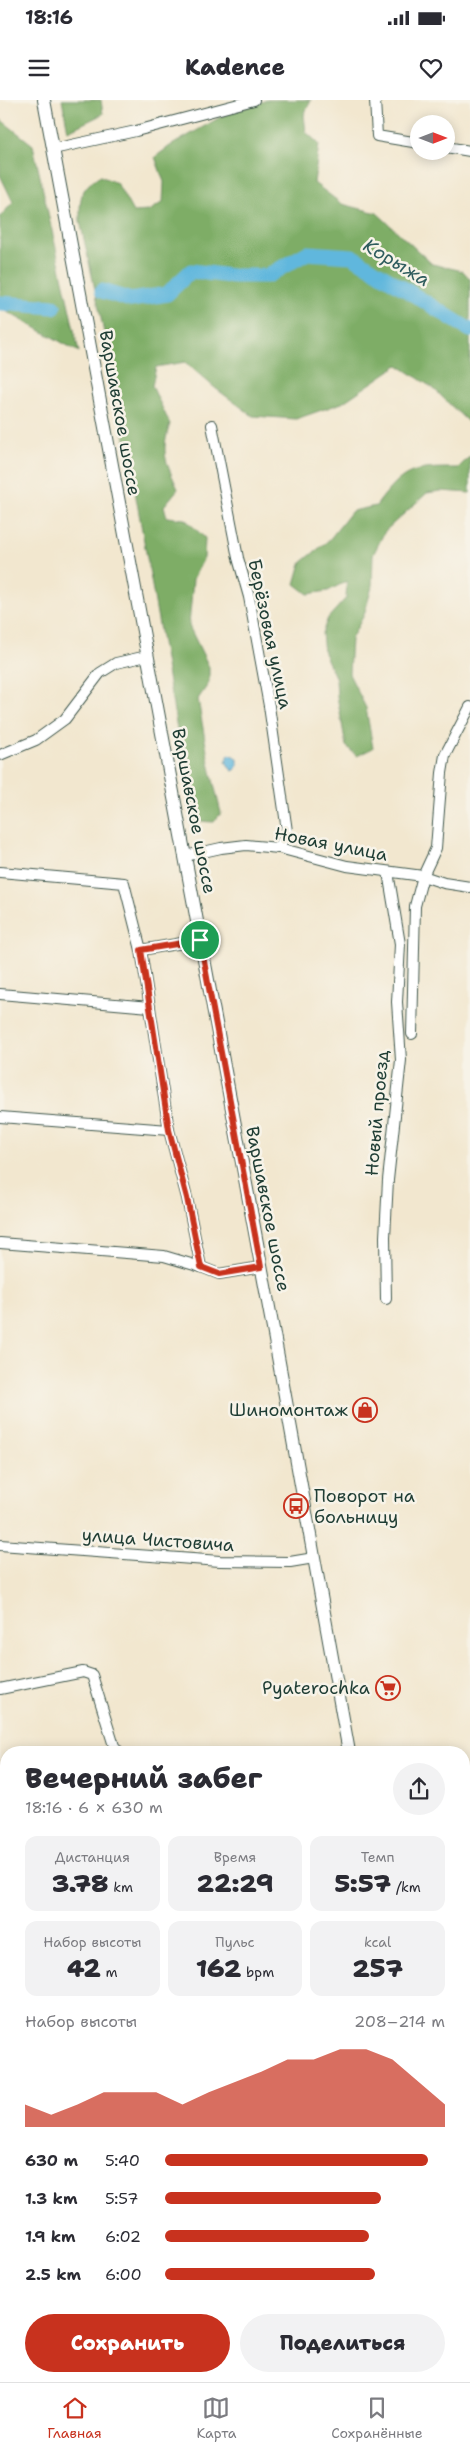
<!DOCTYPE html>
<html lang="ru">
<meta charset="utf-8">
<style>
body{margin:0;font-family:"Shantell Sans",sans-serif;background:#f2f2f3;color:#2b2b33;height:100vh;display:flex;flex-direction:column;font-size:19px;white-space:nowrap}
*{box-sizing:border-box;margin:0}
p{font-size:16px;color:#7c7c81}
.icon{flex:none;width:28px;height:28px;fill:none;stroke:currentColor;stroke-width:2;stroke-linecap:round;stroke-linejoin:round}
.map{position:relative;flex:1;overflow:hidden}
.side{position:absolute;left:0px;top:1646px;width:470px;height:636px;display:flex;flex-direction:column;background:#fff;border-radius:20px 20px 0 0;box-shadow:0 2px 12px #0003}
.side>*{flex:none}
.needle{width:32px;rotate:90deg}
.buttons{position:absolute;left:410px;top:15px;display:grid;gap:10px}
.buttons a{display:grid;place-items:center;width:45px;height:45px;border-radius:50%;background:#fff;box-shadow:0 2px 12px #0003;font-size:25px}
.pin{position:absolute;display:grid;place-items:center;width:42px;height:42px;color:#fff;margin:-21px;border:2px solid #fff;border-radius:50%;box-shadow:0 1px 5px #0007}
.round{display:grid;place-items:center;flex:none;width:52px;height:52px;border-radius:26px;background:#f2f2f3}
.headline{display:flex;align-items:center;justify-content:space-between;height:85px;padding:0 25px}
h1{font-size:28px;font-weight:800;line-height:38px}
.stats{display:grid;grid-template-columns:repeat(3,1fr);gap:8px;height:85px;padding:5px 25px}
.stats div{display:grid;align-content:center;border-radius:12px;background:#f2f2f3;text-align:center}
.stats b{font-size:25px;font-weight:800}
.stats small{font-size:14px;font-weight:400}
.stats p{font-size:14px}
.chart{height:140px;padding:10px 25px}
.chart p{display:flex;justify-content:space-between}
.chart svg{width:100%;height:90px;margin-top:5px;fill:#c8321e;opacity:.7}
.button{display:flex;gap:10px;margin-top:auto;padding:10px 25px}
.button a{flex:1;height:58px;border-radius:30px;background:#c8321e;color:#fff;font-size:20px;font-weight:800;line-height:58px;text-align:center}
.button a+a{background:#f2f2f3;color:#2b2b33}
ul{padding:0 25px;list-style:none;font-size:16px}
li{display:grid;grid-template-columns:80px 60px 1fr;align-items:center;height:38px}
li i{height:12px;border-radius:6px;background:#c8321e}
.status{display:flex;justify-content:space-between;align-items:center;height:35px;padding:0 25px;background:#fff;direction:ltr}
.status svg{height:14px;fill:currentColor}
header{display:flex;justify-content:space-between;align-items:center;height:65px;padding:0 25px;background:#fff;font-size:22px;font-weight:800}
.menu{display:flex;justify-content:space-around;align-items:center;height:70px;border-top:1px solid #e1e1e2;background:#fff;font-size:14px;color:#7c7c81}
.menu a{display:grid;justify-items:center;gap:2px}
.menu .active{color:#c8321e}
.map>svg:first-child{display:block}
</style>
<div class="status"><b>18:16</b><svg viewBox="0 0 49 12"><path d="M0 12V9h3v3zM5 12V6h3v6zM10 12V3h3v9zM15 12V0h3v12zM26 1h20v11H26zM47 4h2v5h-2z"/></svg></div>
<header><svg class="icon" aria-label="menu" viewBox="0 0 24 24"><path d="M4 6h16M4 12h16M4 18h16"/></svg>Kadence<svg class="icon" aria-label="heart" viewBox="0 0 24 24"><path d="M12 20l-8-8c-3-5 5-10 8-4 3-6 11-1 8 4z"/></svg></header>
<div class="map">
<svg width="470" height="2282" viewBox="0 0 470 2282">
<rect width="100%" height="100%" fill="#f7f3e8"/>
<filter id="ink" filterUnits="userSpaceOnUse"><feTurbulence type="fractalNoise" baseFrequency=".02" numOctaves="2"/><feDisplacementMap in="SourceGraphic" scale="10" xChannelSelector="R" yChannelSelector="G"/><feConvolveMatrix kernelMatrix="1 2 1 2 8 2 1 2 1" color-interpolation-filters="sRGB"/></filter>
<filter id="wash" filterUnits="userSpaceOnUse"><feTurbulence type="fractalNoise" baseFrequency=".0096" numOctaves="4" result="noise"/><feDisplacementMap in="SourceGraphic" scale="20" xChannelSelector="R" yChannelSelector="G"/><feGaussianBlur stdDeviation="1.12" result="paint"/><feColorMatrix in="noise" values="0 0 0 0 0 0 0 0 0 0 0 0 0 0 0 0 0 1.4 0 .05"/><feComposite in="paint" operator="in"/></filter>
<g filter="url(#wash)">
<rect width="100%" height="100%" fill="#f2e7cf"/>
<!-- forest -->
<g fill="#7ead66" stroke="#4e754d">
<path d="M62 0H101L103 14 68 31Z"/>
<path d="M267 0H311L304 15 306 32 319 44 314 83 342 104 377 113 432 164 463 171 470 179V324L433 288 398 265 342 303 296 319 253 316 215 288 185 262 156 267 152 286 170 324C160 354 166 362 178 389L164 406 167 417 185 419 205 438 204 458 193 479 189 526 209 567V583L198 599 209 663 221 713 214 722 193 721C158 520 125 320 80 121 80 98 79 89 100 76L117 83 133 112 149 111 163 102 164 82 155 57 170 46 224 15Z"/>
<path d="M0 19 33 45 79 252 0 208V117L13 102 0 75Z"/>
<path d="M470 356V393L441 391 427 393 385 431 373 455 372 487 364 515 351 539 349 574 366 608 373 648 357 656 346 646 337 596 336 579 324 553 322 533 328 518 346 498 347 481 328 491 308 494 295 484 301 463 329 440 352 411 376 406C404 368 412 368 458 368Z"/>
</g>
<!-- water -->
<path fill="#60b7dd" stroke="#407a88" d="M229 654 238 658V665L235 670 232 671 226 662Z"/>
<g fill="none" stroke-linecap="round" stroke-linejoin="round">
<!-- river -->
<g stroke="#60b7dd" stroke-width="15">
<path d="M102 191 131 200 167 194 191 171 230 176H267L307 153 352 156 470 230"/>
<path d="M0 203 54 207"/>
</g>
</g>
</g>
<g filter="url(#ink)">
<g fill="none" stroke-linecap="round" stroke-linejoin="round">
<defs>
<g id="minor">
<path d="M375 0 377 36 419 43"/>
<path d="M446 47 470 51"/>
<path d="M53 49 136 31 254 0"/>
<path d="M212 325 238 458 249 497 269 606 287 731 279 748"/>
<path d="M0 655 36 640 65 619 100 573 116 563 147 556"/>
<path d="M185 756 221 748 246 745 279 748 347 766 423 776 444 783 470 787"/>
<path d="M0 772 124 783 141 850 169 1030 187 1098 201 1167 219 1174 261 1167"/>
<path d="M141 850 200 840"/>
<path d="M0 894 150 907"/>
<path d="M412 934 415 806 423 776 436 748 442 673 445 655 470 607"/>
<path d="M0 1017 169 1030"/>
<path d="M0 1143 164 1156 201 1167"/>
<path d="M386 1199 385 1137 388 1080 401 960 397 902 400 844 388 772"/>
<path d="M0 1445 220 1461 290 1462 314 1458"/>
<path d="M0 1589 83 1572 92 1575 114 1646 119 1652"/>
<path d="M464 2232 470 2231"/>
</g>
<g id="major">
<path d="M44 0 273 1229 349 1652"/>
<path d="M464 2266 467 2282"/>
</g>
</defs>
<!-- minor casing -->
<use href="#minor" stroke="#3f564b" stroke-width="12"/>
<!-- major casing -->
<use href="#major" stroke="#3f564b" stroke-width="14"/>
<!-- minor -->
<use href="#minor" stroke="#fff" stroke-width="10"/>
<!-- major -->
<use href="#major" stroke="#fff" stroke-width="12"/>
</g>
</g>
<g fill="none" stroke-linecap="round" stroke-linejoin="round" filter="url(#ink)">
<defs>
<path id="route" d="M200 840 261 1167 219 1174 201 1167 187 1098 169 1030 141 850Z"/>
</defs>
<!-- route casing -->
<use href="#route" stroke="#fff" stroke-width="10"/>
<!-- route -->
<use href="#route" stroke="#c8321e" stroke-width="6"/>
</g>
<!-- icons -->
<defs>
<symbol id="shop-ring" viewBox="-11 -11 22 22"><circle r="9.5" fill="#f7f3e8" stroke="#c8321e" stroke-width="1.5"/><path d="M-5-2.5h2.3a2.7 3.5 0 0 1 5.4 0H5L5.5 6h-11ZM-1.5-2.5h3a1.5 2.3 0 0 0-3 0Z" fill="#c8321e"/></symbol>
<symbol id="bus-ring" viewBox="-11 -11 22 22"><circle r="9.5" fill="#f7f3e8" stroke="#c8321e" stroke-width="1.5"/><path d="M-5-6H5V4H4V6H2V4H-2V6H-4V4H-5ZM-3.5-4V0h7V-4ZM-3.5 1.2v1.5H-2V1.2ZM2 1.2v1.5H3.5V1.2Z" fill="#c8321e"/></symbol>
<symbol id="supermarket-ring" viewBox="-11 -11 22 22"><circle r="9.5" fill="#f7f3e8" stroke="#c8321e" stroke-width="1.5"/><path d="M-6-5.5h2.5l.6 2H6L4.5 2H-2.5L-4.4-4H-6ZM-1.5 3.2a1.3 1.3 0 1 0 .1 0ZM3 3.2a1.3 1.3 0 1 0 .1 0Z" fill="#c8321e"/></symbol>
</defs>
<g fill-rule="evenodd">
<use href="#shop-ring" x="351" y="1296" width="28" height="28"/>
<use href="#bus-ring" x="282" y="1392" width="28" height="28"/>
<use href="#supermarket-ring" x="374" y="1574" width="28" height="28"/>
</g>
<g text-anchor="middle" stroke-width="5" stroke-linejoin="round" paint-order="stroke">
<!-- street labels -->
<g font-size="18" fill="#1f3d34" stroke="#f7f3e8">
<text transform="translate(120 313) rotate(80)" y="6">Варшавское шоссе</text>
<text transform="translate(270 534) rotate(78)" y="6">Берёзовая улица</text>
<text transform="translate(194 711) rotate(79)" y="6">Варшавское шоссе</text>
<text transform="translate(331 744) rotate(11)" y="6">Новая улица</text>
<text transform="translate(377 1013) rotate(-85)" y="6">Новый проезд</text>
<text transform="translate(268 1109) rotate(79)" y="6">Варшавское шоссе</text>
<text transform="translate(158 1440) rotate(4)" y="6">улица Чистовича</text>
</g>
<!-- poi labels -->
<g font-size="18" fill="#1f3d34" stroke="#f7f3e8" text-anchor="end">
<text x="348" y="1316">Шиномонтаж</text>
<text x="314" y="1402" text-anchor="start">Поворот на<tspan x="314" dy="21">больницу</tspan></text>
<text x="370" y="1594">Pyaterochka</text>
</g>
<!-- water labels -->
<g font-size="19" font-style="italic" fill="#2f5c5e" stroke="#f7f3e8">
<text transform="translate(397 162) rotate(31)" y="7">Корыжа</text>
</g>
</g>
</svg>
<div class="buttons">
<a><svg class="needle" viewBox="-14 -14 28 28"><path d="M0-13l5 13h-10z" fill="#e53935"/><path d="M0 13l5-13h-10z" fill="#7c7c81"/></svg></a>
</div>
<div class="pin" style="left:200px;top:840px;background:#1e9e55"><svg class="icon" aria-label="arrive" viewBox="0 0 24 24"><path d="M6 21V4h12l-3 4 3 4H6"/></svg></div>
<section class="side">
<div class="headline"><div><h1>Вечерний забег</h1><p>18:16 · 6 × 630 m</p></div><a class="round"><svg class="icon" aria-label="share" viewBox="0 0 24 24"><path d="M12 15V3M7 8l5-5 5 5M5 13v7h14v-7"/></svg></a></div>
<div class="stats">
<div><p>Дистанция</p><b>3.78<small> km</small></b></div>
<div><p>Время</p><b>22:29</b></div>
<div><p>Темп</p><b>5:57<small> /km</small></b></div>
</div>
<div class="stats">
<div><p>Набор высоты</p><b>42<small> m</small></b></div>
<div><p>Пульс</p><b>162<small> bpm</small></b></div>
<div><p>kcal</p><b>257</b></div>
</div>
<div class="chart"><p><span>Набор высоты</span>208–214 m</p>
<svg viewBox="0 0 160 44" preserveAspectRatio="none"><path d="M0 44V33L10 38L20 33L30 27L40 27L50 27L60 33L70 27L80 22L90 17L100 11L110 11L120 6L130 6L140 11L150 22L160 33V44z"/></svg>
</div>
<ul>
<li><b>630 m</b>5:40<i style="width:94%"></i></li>
<li><b>1.3 km</b>5:57<i style="width:77%"></i></li>
<li><b>1.9 km</b>6:02<i style="width:73%"></i></li>
<li><b>2.5 km</b>6:00<i style="width:75%"></i></li>
</ul>
<div class="button"><a>Сохранить</a><a>Поделиться</a></div>
</section>
</div>
<nav class="menu">
<a class="active"><svg class="icon" aria-label="home" viewBox="0 0 24 24"><path d="M3 11l9-7 9 7M6 9v11h12V9"/></svg>Главная</a>
<a><svg class="icon" aria-label="map" viewBox="0 0 24 24"><path d="M3 6l6-2 6 2 6-2v14l-6 2-6-2-6 2zM9 4v14M15 6v14"/></svg>Карта</a>
<a><svg class="icon" aria-label="saved" viewBox="0 0 24 24"><path d="M7 4h10v16l-5-4-5 4z"/></svg>Сохранённые</a>
</nav>
